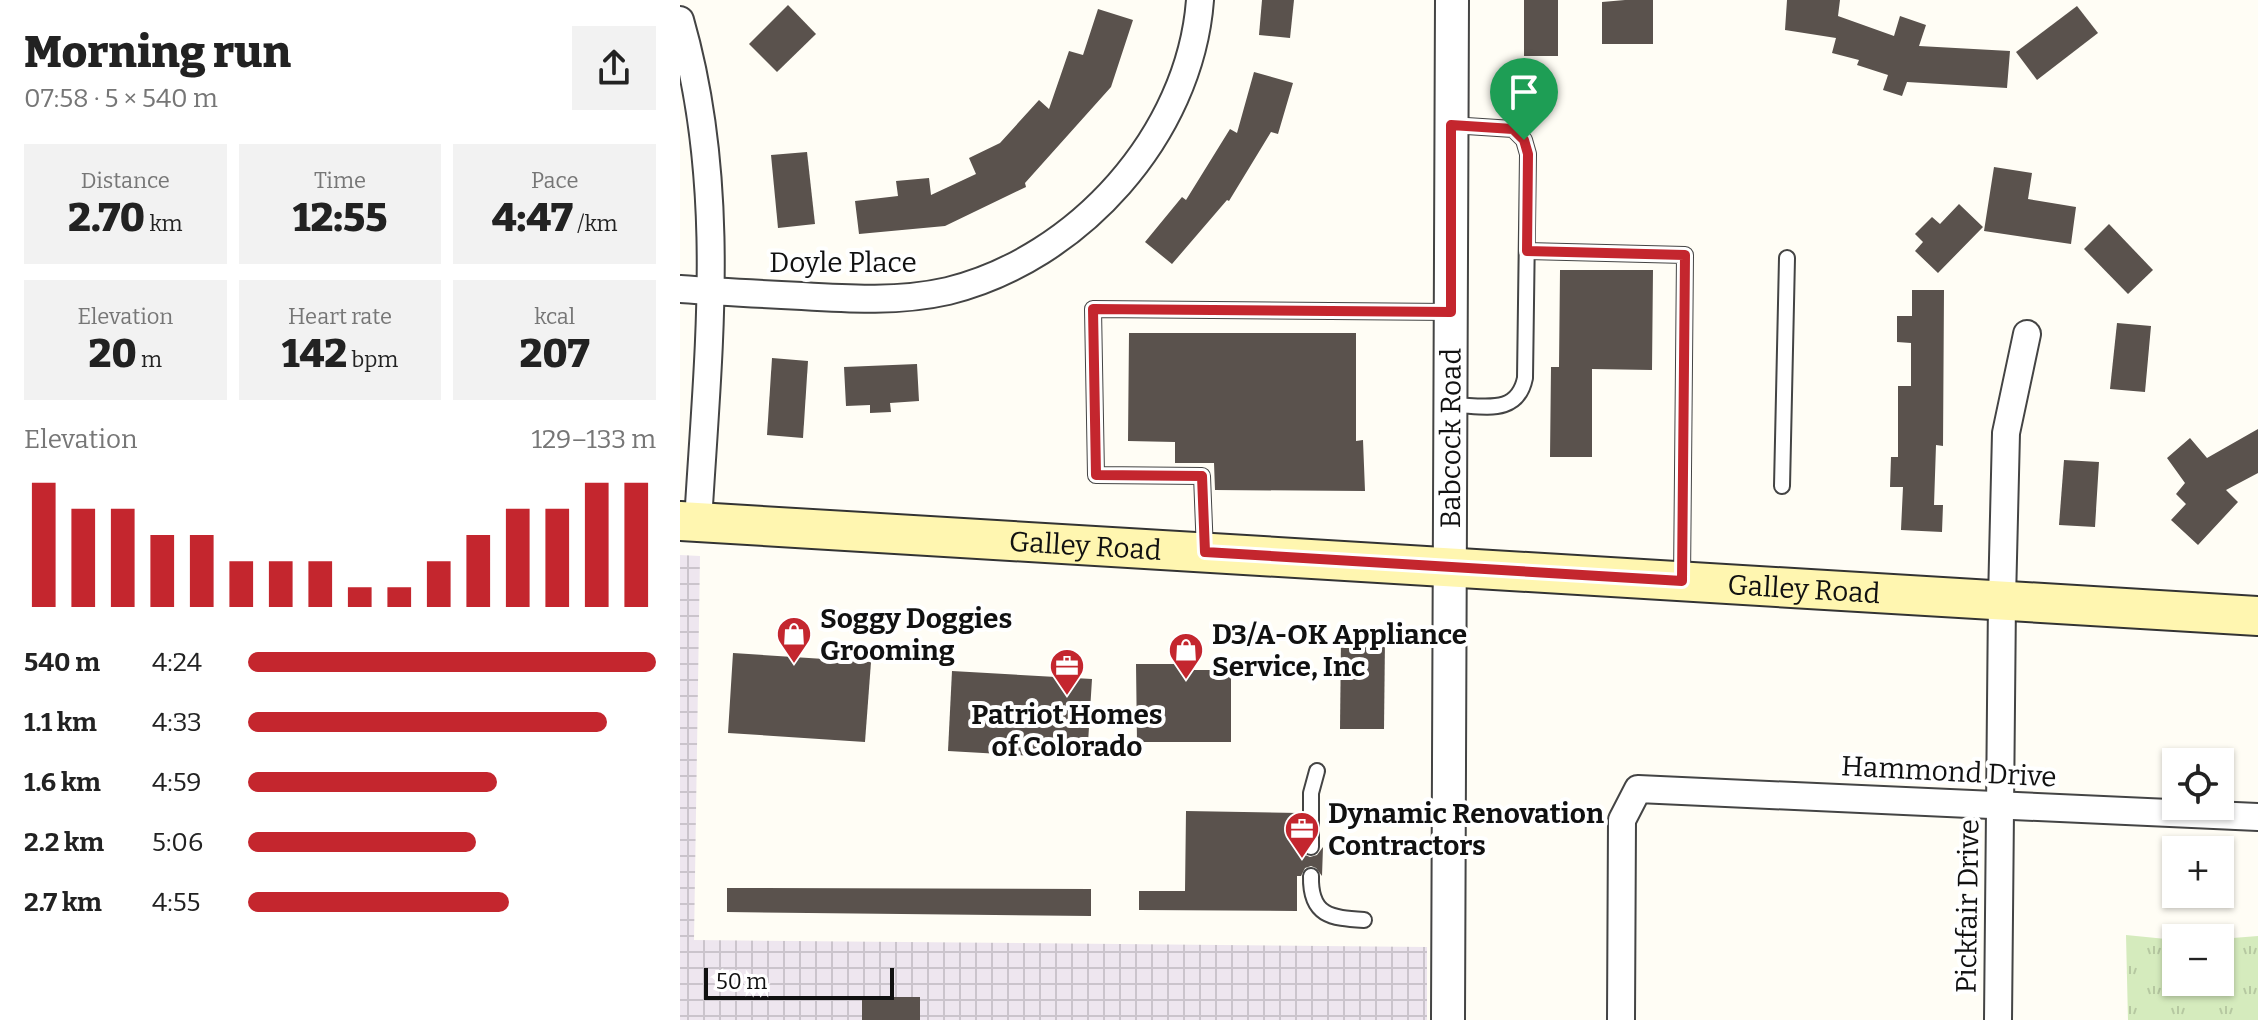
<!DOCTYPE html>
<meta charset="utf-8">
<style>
body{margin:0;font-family:Bitter,serif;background:#f2f2f2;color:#222;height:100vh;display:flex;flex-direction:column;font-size:30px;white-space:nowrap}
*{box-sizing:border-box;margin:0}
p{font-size:26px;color:#767676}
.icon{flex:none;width:44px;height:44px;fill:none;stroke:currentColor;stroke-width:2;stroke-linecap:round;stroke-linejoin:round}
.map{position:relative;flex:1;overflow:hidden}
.sheet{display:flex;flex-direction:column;background:#fff;width:680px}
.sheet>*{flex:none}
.tools{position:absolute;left:1482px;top:748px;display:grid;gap:16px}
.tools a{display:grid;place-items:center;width:72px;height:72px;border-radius:0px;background:#fff;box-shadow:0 2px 6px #0004;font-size:40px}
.scale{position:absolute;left:24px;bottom:20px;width:190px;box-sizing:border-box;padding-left:8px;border:4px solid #111;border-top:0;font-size:22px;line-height:28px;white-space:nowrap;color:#111;-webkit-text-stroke:6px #fff;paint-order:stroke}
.pin{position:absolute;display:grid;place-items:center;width:68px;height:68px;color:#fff;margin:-82px -34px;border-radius:50% 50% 50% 0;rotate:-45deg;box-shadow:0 0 8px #0007}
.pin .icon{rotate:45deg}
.round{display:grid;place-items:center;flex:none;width:84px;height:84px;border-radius:0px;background:#f2f2f2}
.overview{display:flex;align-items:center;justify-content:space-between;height:136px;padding:0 24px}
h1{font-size:44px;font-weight:800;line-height:60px}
.figures{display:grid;grid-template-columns:repeat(3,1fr);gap:12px;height:136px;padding:8px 24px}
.figures div{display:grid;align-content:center;border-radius:0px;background:#f2f2f2;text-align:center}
.figures b{font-size:40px;font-weight:800}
.figures small{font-size:22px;font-weight:400}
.figures p{font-size:22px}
.chart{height:224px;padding:16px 24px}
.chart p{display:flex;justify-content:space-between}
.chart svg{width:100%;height:144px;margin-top:8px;stroke:#c4262e;stroke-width:6}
ul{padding:0 24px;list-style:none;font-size:26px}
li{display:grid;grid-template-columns:128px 96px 1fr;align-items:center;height:60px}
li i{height:20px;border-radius:10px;background:#c4262e}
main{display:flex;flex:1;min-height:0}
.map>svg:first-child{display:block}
</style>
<main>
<section class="sheet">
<div class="overview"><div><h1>Morning run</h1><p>07:58 · 5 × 540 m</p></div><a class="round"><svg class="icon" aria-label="share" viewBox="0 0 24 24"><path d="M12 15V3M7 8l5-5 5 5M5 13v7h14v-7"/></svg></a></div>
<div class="figures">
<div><p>Distance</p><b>2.70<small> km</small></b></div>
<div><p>Time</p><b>12:55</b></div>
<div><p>Pace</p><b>4:47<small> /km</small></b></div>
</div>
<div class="figures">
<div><p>Elevation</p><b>20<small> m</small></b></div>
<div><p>Heart rate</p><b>142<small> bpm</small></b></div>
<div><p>kcal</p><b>207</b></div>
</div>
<div class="chart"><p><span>Elevation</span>129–133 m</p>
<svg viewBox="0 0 160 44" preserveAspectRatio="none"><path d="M5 44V6M15 44V14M25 44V14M35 44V22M45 44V22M55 44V30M65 44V30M75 44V30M85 44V38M95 44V38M105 44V30M115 44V22M125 44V14M135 44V14M145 44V6M155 44V6"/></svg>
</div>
<ul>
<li><b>540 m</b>4:24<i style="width:100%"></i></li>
<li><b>1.1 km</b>4:33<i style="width:88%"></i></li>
<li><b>1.6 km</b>4:59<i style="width:61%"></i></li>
<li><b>2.2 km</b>5:06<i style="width:56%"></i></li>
<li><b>2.7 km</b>4:55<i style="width:64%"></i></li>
</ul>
</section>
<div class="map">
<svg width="1578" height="1020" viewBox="0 0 1578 1020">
<defs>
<pattern id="industrial-grid" width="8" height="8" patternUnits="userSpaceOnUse" patternTransform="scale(2)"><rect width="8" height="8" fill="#eee6ef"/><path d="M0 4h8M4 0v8" fill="none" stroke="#cbc4cc"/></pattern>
<pattern id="grass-tufts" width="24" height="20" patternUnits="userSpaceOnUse" patternTransform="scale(2)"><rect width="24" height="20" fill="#d5ebbd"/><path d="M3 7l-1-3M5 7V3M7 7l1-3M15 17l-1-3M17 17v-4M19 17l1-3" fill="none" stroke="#b6c8a1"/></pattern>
</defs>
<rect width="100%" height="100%" fill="#fffdf5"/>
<!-- industrial -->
<path fill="url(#industrial-grid)" d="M0 555 20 556 14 940 747 947V1020H0Z"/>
<!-- grass -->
<path fill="url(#grass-tufts)" d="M1446 935 1496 940V982H1540V939L1578 936V1020H1448Z"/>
<!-- building -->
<g fill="#5a524d">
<path d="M582 0H614L610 38 579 35Z"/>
<rect x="844" y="0" width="34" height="56"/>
<path d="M945 0H973V44H922V2Z"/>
<path d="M1107 0H1160L1158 16 1214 36 1220 16 1246 25 1239 46 1330 51 1327 88 1227 82 1222 96 1203 90 1208 75 1177 65 1179 60 1152 53 1156 38 1105 30Z"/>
<path d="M108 5 136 34 97 72 69 44Z"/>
<path d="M1397 6 1418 33 1357 80 1336 52Z"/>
<path d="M418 9 453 20 431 87 345 183 346 187 265 226 179 234 175 201 218 196 216 181 249 178 251 195 296 174 289 158 320 143 359 100 369 109 389 51 403 55Z"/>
<path d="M574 72 613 83 598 134 591 132 549 201 547 200 492 264 465 242 502 197 506 200 550 129 557 133Z"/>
<path d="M127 152 135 224 98 228 91 155Z"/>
<path d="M1314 167 1352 173 1348 199 1396 207 1391 244 1304 231Z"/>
<path d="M1279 204 1303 227 1258 273 1235 251 1243 242 1235 234 1252 217 1260 224Z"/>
<path d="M1429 224 1473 270 1448 294 1404 249Z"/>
<path d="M880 270H973L972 370 912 369V457H870L871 367H879Z"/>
<path d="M1232 290H1264L1263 446 1256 445 1254 505H1263L1262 532 1221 530 1223 487H1210L1211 457H1218V386H1231V343L1217 342V316H1232Z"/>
<path d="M1437 323 1471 326 1465 392 1430 389Z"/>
<path d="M449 333H676V441L683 440 685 491 535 490 534 463H495V442L448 441Z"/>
<path d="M92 358 128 361 123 438 87 435Z"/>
<path d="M237 364 239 401 210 403 211 412 190 413V405L166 406 164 367Z"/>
<path d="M1578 429V473L1546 490 1558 502 1518 545 1491 520 1506 504 1496 494 1505 483 1487 458 1510 438 1527 458Z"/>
<path d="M1384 460 1419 462 1415 527 1379 525Z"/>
<path d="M661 638 705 639 704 729H660Z"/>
<path d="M53 653 191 662 185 742 48 733Z"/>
<path d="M456 664H503V670H551V742H457Z"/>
<path d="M272 671 412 679 407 759 268 751Z"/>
<path d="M506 811 619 813V847L625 855 630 857 637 855 643 847 642 876 636 868 631 866 625 868 621 876H617V911L459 910V891H505Z"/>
<path d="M47 888 411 889V916L47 912Z"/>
<rect x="182" y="997" width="58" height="23"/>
</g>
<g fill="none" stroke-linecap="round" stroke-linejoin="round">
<defs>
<g id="service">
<path d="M847 251 1005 255 1002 580"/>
<path d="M770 405C802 405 837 417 845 378L848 154 844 140 833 129 771 125"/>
<path d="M1102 486 1107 258"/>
<path d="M525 552 522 476 416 475 413 309 771 312"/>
<path d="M631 847V793L637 771"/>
<path d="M631 876C630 916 651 918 684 920"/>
</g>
<g id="minor">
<path d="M0 20C48 187 28 352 18 522"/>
<path d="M0 289C41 292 81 294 122 296 170 299 220 302 268 291 398 259 510 135 520 0"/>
<path d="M941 1020 942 820 958 789 1578 817"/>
<path d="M1318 1020 1322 600 1326 433 1347 334"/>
</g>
<g id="tertiary">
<path id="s1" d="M768 1020 772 0"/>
</g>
<g id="secondary">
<path id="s2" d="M0 521 1578 616"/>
</g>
</defs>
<!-- service casing -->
<use href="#service" stroke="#444" stroke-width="18"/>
<!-- minor casing -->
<use href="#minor" stroke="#444" stroke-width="30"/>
<!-- tertiary casing -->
<use href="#tertiary" stroke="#444" stroke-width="36"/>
<!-- secondary casing -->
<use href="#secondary" stroke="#333" stroke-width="42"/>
<!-- service -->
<use href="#service" stroke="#fff" stroke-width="14"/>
<!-- minor -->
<use href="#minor" stroke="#fff" stroke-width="26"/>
<!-- tertiary -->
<use href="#tertiary" stroke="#fff" stroke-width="32"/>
<!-- secondary -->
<use href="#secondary" stroke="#fff6b0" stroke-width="38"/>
</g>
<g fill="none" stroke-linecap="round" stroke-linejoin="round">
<defs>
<path id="route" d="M771 125 833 129 844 140 848 154 847 251 1005 255 1002 581 525 552 522 476 416 475 413 309 771 312Z"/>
</defs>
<!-- route casing -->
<use href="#route" stroke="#fff" stroke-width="16"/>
<!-- route -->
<use href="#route" stroke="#c4262e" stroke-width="10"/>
</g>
<!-- icons -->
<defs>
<symbol id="shop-pin" viewBox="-11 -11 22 30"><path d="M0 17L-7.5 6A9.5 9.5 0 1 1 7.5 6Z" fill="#c4262e" stroke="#fff"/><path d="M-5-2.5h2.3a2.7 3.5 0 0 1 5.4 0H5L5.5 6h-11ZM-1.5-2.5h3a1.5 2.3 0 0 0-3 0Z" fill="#fff"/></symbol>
<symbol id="office-pin" viewBox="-11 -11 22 30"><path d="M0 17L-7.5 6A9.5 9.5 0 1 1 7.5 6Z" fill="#c4262e" stroke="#fff"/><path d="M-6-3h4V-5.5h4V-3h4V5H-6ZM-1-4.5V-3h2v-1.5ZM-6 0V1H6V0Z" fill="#fff"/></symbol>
</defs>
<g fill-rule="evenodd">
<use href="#shop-pin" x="94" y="614" width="40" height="54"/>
<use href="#shop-pin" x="486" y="630" width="40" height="54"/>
<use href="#office-pin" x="367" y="646" width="40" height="54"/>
<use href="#office-pin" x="602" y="809" width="40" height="54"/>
</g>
<g text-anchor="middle" stroke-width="8" stroke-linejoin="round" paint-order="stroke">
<!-- street labels -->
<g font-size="28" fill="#111" stroke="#fff">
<text x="163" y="272">Doyle Place</text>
<text dy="10" stroke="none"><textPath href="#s1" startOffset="582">Babcock Road</textPath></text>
<text dy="10" stroke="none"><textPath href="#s2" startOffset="406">Galley Road</textPath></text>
<text dy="10" stroke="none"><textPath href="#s2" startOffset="1126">Galley Road</textPath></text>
<text transform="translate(1269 771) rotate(3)" y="10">Hammond Drive</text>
<text transform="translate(1287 906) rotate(-89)" y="10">Pickfair Drive</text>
</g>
<!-- poi labels -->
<g font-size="28" font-weight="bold" fill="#111" stroke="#fff" text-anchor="start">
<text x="140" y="628">Soggy Doggies<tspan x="140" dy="32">Grooming</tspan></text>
<text x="532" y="644">D3/A-OK Appliance<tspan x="532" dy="32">Service, Inc</tspan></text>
<text x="387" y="724" text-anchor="middle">Patriot Homes<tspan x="387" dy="32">of Colorado</tspan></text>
<text x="648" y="823">Dynamic Renovation<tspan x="648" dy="32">Contractors</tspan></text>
</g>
</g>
</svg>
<div class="tools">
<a><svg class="icon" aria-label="locate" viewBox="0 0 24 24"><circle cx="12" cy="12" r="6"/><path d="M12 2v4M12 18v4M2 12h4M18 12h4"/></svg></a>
<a>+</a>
<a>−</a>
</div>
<div class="scale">50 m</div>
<div class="pin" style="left:844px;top:140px;background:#1e9e55"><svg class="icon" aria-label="arrive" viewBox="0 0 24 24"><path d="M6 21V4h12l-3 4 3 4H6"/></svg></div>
</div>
</main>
